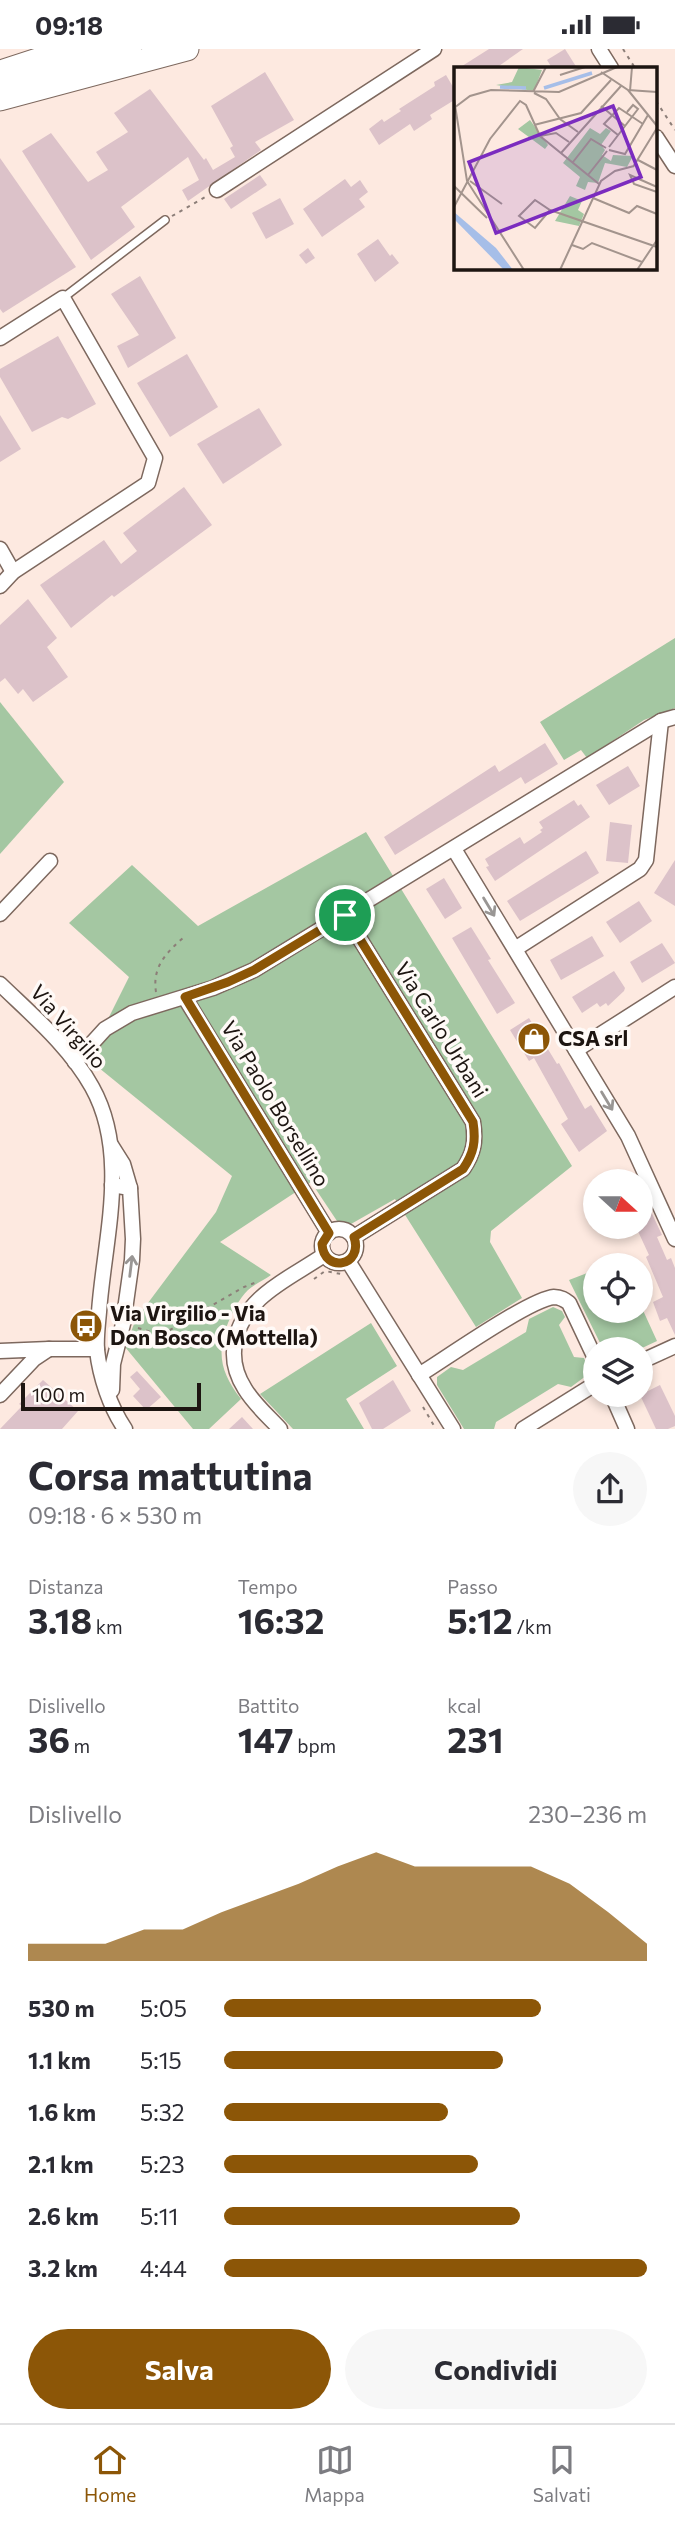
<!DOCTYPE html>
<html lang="it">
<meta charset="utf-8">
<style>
body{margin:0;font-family:Commissioner,sans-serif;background:#f7f7f7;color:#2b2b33;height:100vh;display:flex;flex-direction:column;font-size:26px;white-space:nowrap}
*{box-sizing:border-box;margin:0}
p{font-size:23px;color:#7c7c81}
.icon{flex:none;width:38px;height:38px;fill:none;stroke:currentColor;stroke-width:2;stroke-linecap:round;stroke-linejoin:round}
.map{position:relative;height:1380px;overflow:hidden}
.panel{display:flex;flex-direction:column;background:#fff;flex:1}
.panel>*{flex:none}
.needle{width:46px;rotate:111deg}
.tools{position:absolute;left:583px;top:1120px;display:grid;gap:14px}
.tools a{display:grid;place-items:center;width:70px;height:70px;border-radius:50%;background:#fff;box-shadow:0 4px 10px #0003;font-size:35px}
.scale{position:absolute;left:21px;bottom:18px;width:180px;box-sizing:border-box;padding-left:7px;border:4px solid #1d1511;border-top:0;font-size:19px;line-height:24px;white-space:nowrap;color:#1d1511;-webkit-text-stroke:5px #fffaf7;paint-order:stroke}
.pin{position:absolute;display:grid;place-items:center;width:60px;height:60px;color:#fff;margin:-30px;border:4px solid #fff;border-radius:50%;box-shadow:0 2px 7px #0007}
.round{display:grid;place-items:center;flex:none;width:74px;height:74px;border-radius:37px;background:#f7f7f7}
.headline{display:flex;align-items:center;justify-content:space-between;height:119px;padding:0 28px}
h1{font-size:38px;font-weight:700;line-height:52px}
.figures{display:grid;grid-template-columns:repeat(3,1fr);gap:10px;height:119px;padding:7px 28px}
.figures div{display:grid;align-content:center}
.figures b{font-size:35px;font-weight:700}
.figures small{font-size:19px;font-weight:400}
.figures p{font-size:19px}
.chart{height:196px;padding:14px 28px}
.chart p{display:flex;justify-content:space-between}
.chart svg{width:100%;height:126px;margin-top:7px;fill:#8c5607;opacity:.7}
.primary-button{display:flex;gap:14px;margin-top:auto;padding:14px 28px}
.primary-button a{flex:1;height:80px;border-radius:42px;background:#8c5607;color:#fff;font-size:28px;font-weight:700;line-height:80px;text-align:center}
.primary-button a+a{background:#f7f7f7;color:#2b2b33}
ul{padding:0 28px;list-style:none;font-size:23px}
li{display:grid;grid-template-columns:112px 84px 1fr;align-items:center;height:52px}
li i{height:18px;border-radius:9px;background:#8c5607}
.status{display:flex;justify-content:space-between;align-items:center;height:49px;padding:0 35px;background:#fff;direction:ltr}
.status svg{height:19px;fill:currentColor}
.menu{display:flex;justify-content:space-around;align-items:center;height:98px;border-top:2px solid #e1e1e2;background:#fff;font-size:19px;color:#7c7c81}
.menu a{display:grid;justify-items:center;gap:4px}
.menu .selected{color:#8c5607}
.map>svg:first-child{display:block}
</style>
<div class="status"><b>09:18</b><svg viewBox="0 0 49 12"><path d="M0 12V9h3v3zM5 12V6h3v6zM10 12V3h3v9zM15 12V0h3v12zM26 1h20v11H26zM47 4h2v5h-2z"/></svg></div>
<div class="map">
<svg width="675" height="1380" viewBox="0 0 675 1380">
<rect width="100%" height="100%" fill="#fde9e0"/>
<!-- green -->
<g fill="#a4c7a2">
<path d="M675 589V659L644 671 587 709 581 701 564 711 540 673Z"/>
<path d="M0 653 64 733 0 805Z"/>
<path d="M366 783 572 1117 491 1182 490 1193 522 1249 476 1278 395 1150 351 1175 337 1172 311 1133 220 1193 271 1226C264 1231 255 1235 248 1241 239 1250 233 1262 228 1274 216 1305 221 1324 241 1350L209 1380H193L125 1298 136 1270 216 1163 232 1127 88 1010 129 928 69 874 132 816 198 877Z"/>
<path d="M595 1221V1262H640L641 1257 657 1292 640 1300H603L569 1231Z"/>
<path d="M553 1258 562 1262 565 1268 559 1276 574 1308 584 1309 590 1324 571 1338 558 1335 496 1373 494 1380H464L437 1336V1328L451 1318 463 1321 526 1283 529 1270Z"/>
<path d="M371 1274 397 1317 346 1350 364 1380H293L260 1345Z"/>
</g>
<!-- building -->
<g fill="#dcc2c9">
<path d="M489 0H523L496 19H459Z"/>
<path d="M565 0 577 19H552L547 11Z"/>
<path d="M265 23 294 71 255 93 261 101 188 152 182 141 199 131 188 108 121 158 135 178 91 211 22 102 51 84 88 133 108 121 96 103 128 83 114 64 150 40 204 111 206 109 213 121 235 108 230 99 233 97 211 57Z"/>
<path d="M446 26 456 43V50L430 66 432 70 414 82 410 75 379 96 369 80 382 70 384 73 401 62 399 60 435 37 434 33Z"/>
<path d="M0 109 76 218 3 264 0 260Z"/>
<path d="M260 126 267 136 231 160 224 150Z"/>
<path d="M345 130 351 138 360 131 368 143 359 150 365 158 322 188 303 160Z"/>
<path d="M280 149 294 175 266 190 252 164Z"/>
<path d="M378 190 390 207 392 205 399 214 375 233 357 205Z"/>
<path d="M308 199 315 209 306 215 299 206Z"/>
<path d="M140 227 176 289 128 319 117 297 139 286 111 245Z"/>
<path d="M58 287 96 355 68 370 62 368 32 383 0 328V320Z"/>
<path d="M187 305 218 358 170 388 137 334Z"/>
<path d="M259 359 282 396 223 435 197 395Z"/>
<path d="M0 366 21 400 0 413Z"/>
<path d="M184 438 212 476 114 548 112 546 71 579 40 536 104 491 121 515 137 502 123 484Z"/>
<path d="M28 550 57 589 47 598 68 628 33 653 23 640 18 645 5 629 0 633V576Z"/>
<path d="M545 694 558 715 525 735 521 728 395 806 384 788 495 716 499 723Z"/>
<path d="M628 717 640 737 609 756 596 736Z"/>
<path d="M574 751 578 757 581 755 590 768 495 832 486 818 489 817 485 810 520 788 524 795 542 783 540 781 543 779 539 773Z"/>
<path d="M610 773 632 776 628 814 606 812Z"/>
<path d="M586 802 599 824 520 872 507 852Z"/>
<path d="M675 811V857L654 844Z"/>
<path d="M444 829 462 859 445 870 426 840Z"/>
<path d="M639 852 652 872 620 894 606 873Z"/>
<path d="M471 878 491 910 488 911 515 954 497 965 452 889Z"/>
<path d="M592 887 604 907 561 931 550 911Z"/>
<path d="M662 894 675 914 642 934 630 913Z"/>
<path d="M614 922 625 939 624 942 608 957 606 954 600 958 597 954 582 964 572 948Z"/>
<path d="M529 969 557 1015 559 1014 585 1060 591 1056 607 1082 579 1103 561 1075 568 1070 534 1009 529 1012 510 981Z"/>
<path d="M640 1139 662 1186 657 1188 667 1211 671 1209 675 1219V1286L667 1269 660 1272 653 1253 663 1248 646 1208 649 1206 636 1178H640Z"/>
<path d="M137 1322 161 1348 146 1361 133 1347 140 1340 130 1328Z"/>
<path d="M43 1331 78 1362 62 1380H0L22 1357 19 1355Z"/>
<path d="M393 1331 411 1362 383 1380H372L359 1354Z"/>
<path d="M660 1336 675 1367V1377L668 1380H656L640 1346Z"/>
<path d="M242 1368 253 1380H229Z"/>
</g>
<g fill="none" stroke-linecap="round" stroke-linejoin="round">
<defs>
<path id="lane" d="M63 249 165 171"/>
<g id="street">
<path d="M599 0 611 19"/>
<path d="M656 88 675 117"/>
<path d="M217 141 434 0"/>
<path d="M0 289 63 249 155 409 148 434 13 523 0 537"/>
<path d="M0 500 13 523"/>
<path d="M454 800 628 1087 675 1190"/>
<path d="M0 865 50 812"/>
<path d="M345 866 473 1073C476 1092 474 1104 463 1120L354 1188"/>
<path d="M515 900 640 820 646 811 661 672"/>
<path d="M0 935C32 966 70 998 92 1038 130 1106 104 1191 99 1263 98 1275 96 1289 97 1301 100 1328 110 1358 125 1380"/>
<path d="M185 949 329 1184"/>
<path d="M576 1001 675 938"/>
<path d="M75 1013 105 980 132 964 213 939 254 921 661 672 675 668"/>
<path d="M111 1096 123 1115 130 1139"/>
<circle cx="339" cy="1197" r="17"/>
<path d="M348 1212 453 1380"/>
<path d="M49 1300H97"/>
<path d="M0 1302 49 1300 34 1310 0 1346"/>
<path d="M640 1313 675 1297"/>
<path d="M419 1326C445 1310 530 1250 554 1248 561 1248 565 1251 569 1254L595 1309"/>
<path d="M112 1341 113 1315 123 1275 132 1211 133 1190 130 1139 112 1136"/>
<path d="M612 1346 627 1380"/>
<path d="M280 1380C268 1367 254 1355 245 1340 236 1326 232 1309 235 1293 244 1247 289 1230 324 1206"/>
<path d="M523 1380 595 1335"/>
</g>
<g id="primary">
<path d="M4 22 71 0"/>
<path d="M0 50 187 0"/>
</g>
<path id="highway" d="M0 36 128 0"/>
</defs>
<!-- lane casing -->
<use href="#lane" stroke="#7d685e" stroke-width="10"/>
<!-- street casing -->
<use href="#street" stroke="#7d685e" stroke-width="17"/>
<!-- primary casing -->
<use href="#primary" stroke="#7d685e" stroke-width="25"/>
<!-- highway casing -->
<use href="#highway" stroke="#7d685e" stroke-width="29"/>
<!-- path -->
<g stroke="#8c7e78" stroke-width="2" stroke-dasharray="3.5 5" stroke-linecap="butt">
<path d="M623 0 635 19"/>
<path d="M656 52 675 81"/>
<path d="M172 167 207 147"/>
<path d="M156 943C152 918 166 904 184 888"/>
<path d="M314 1230 325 1222 341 1225"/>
<path d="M138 1279 161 1286 244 1238 257 1233"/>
<path d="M423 1358 436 1380"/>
</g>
<!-- lane -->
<use href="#lane" stroke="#fff" stroke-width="7"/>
<!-- street -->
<use href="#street" stroke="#fff" stroke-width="14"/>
<!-- primary -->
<use href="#primary" stroke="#fff" stroke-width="23"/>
<!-- highway -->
<use href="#highway" stroke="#fff" stroke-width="26"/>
</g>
<!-- one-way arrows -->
<defs><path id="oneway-shaft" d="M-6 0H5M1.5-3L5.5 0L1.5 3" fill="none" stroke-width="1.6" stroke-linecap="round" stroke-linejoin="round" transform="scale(1.75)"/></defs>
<g stroke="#999694">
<use href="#oneway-shaft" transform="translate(489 858) rotate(59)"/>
<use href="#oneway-shaft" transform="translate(607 1052) rotate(59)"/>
<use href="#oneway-shaft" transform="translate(131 1217) rotate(-83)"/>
</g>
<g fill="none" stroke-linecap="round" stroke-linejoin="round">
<defs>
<path id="route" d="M345 866 473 1073C476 1092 474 1104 463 1120L354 1188C364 1217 324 1225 322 1195L329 1184 185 948 228 933 254 921Z"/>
</defs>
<!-- route casing -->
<use href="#route" stroke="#fff" stroke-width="14"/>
<!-- route -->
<use href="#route" stroke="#8c5607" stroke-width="9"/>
</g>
<!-- icons -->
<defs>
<symbol id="shop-disc" viewBox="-11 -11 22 22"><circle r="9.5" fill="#8c5607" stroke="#fffaf7"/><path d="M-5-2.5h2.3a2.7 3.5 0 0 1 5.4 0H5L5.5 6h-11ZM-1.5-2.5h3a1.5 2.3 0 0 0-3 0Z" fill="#fff"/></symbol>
<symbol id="bus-disc" viewBox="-11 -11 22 22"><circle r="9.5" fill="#8c5607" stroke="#fffaf7"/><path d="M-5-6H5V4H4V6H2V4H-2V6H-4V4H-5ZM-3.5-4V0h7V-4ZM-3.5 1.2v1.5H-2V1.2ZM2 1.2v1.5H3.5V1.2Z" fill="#fff"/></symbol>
</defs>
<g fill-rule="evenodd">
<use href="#shop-disc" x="515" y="971" width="38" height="38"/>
<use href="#bus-disc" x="67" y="1258" width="38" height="38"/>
</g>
<g text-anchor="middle" stroke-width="7" stroke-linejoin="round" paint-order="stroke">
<!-- street labels -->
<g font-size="21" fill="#1d1511" stroke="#fffaf7">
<text transform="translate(68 978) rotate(49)" y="7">Via Virgilio</text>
<text transform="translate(441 981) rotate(58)" y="7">Via Carlo Urbani</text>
<text transform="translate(275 1055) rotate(59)" y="7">Via Paolo Borsellino</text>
</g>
<!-- poi labels -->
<g font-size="21" font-weight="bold" fill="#1d1511" stroke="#fffaf7" text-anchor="start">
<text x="558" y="997">CSA srl</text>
<text x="110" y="1272">Via Virgilio - Via<tspan x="110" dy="24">Don Bosco (Mottella)</tspan></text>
</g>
</g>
<!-- overview -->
<g transform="translate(454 18)">
<rect width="203" height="203" fill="#fde9e0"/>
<path d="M65 0 88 3 80 24 42 18 58 15ZM76 53 94 78 91 82 64 62ZM136 61 146 67 152 61 157 64 147 78 151 83 148 88 157 94 159 88 179 89 173 100 151 96 144 116 134 115 131 123 122 119 126 110 109 96ZM116 129 128 134 124 143 130 147 125 159 101 154Z" fill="#a4c7a2"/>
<path d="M0 145 42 181 59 203H50L0 152Z" fill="#a6bee8"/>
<path fill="none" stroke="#a6bee8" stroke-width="3.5" d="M46 20 72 21M90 21 138 6"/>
<path fill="none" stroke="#a3948d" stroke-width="2" d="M147 5 174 23 203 25M106 8 131 0M174 23 203 59M176 24 178 0M79 25 92 0M80 26 92 32 106 52 124 65M0 32 13 114 70 203M147 39 171 59M0 41 16 29 37 23 105 25 163 0M80 58 127 46 157 13M164 68 150 57 165 41 189 57M86 69 102 66 115 75M155 80 184 42 179 38 173 45M155 83 171 87 194 48M107 86 167 19M184 93 203 103M119 95 137 72 152 81M179 100 203 61M134 108 153 84M16 114 48 137M0 119 33 151M203 120 176 108 180 117 203 125M139 131 175 146 183 139 203 147M0 140 36 72 66 34 72 38 86 69 145 117M96 143 81 161 65 149 81 133 96 143 203 180M118 178 129 182 138 176 188 195M106 203 147 114 161 104 180 99M183 203 203 173"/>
<path fill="#7b2cbf" fill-opacity="0.15" stroke="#7b2cbf" stroke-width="3.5" d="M159 39 187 110 42 166 15 95Z"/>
<rect width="203" height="203" fill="none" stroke="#1d1511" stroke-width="3.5"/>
</g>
</svg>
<div class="tools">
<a><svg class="needle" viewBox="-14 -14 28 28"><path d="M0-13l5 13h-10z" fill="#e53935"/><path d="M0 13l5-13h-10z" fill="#7c7c81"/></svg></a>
<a><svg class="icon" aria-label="locate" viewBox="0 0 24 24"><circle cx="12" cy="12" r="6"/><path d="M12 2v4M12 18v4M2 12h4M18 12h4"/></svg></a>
<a><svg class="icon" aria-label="layers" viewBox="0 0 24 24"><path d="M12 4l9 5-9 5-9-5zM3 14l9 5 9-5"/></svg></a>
</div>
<div class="scale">100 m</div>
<div class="pin" style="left:345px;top:866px;background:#1e9e55"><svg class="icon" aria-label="arrive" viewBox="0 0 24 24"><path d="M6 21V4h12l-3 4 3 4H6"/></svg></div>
</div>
<section class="panel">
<div class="headline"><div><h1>Corsa mattutina</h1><p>09:18 · 6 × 530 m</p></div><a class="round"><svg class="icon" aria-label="share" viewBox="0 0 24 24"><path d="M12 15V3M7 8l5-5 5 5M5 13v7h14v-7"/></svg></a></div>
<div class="figures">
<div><p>Distanza</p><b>3.18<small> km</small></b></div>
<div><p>Tempo</p><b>16:32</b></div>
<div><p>Passo</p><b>5:12<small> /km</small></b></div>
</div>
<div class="figures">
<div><p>Dislivello</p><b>36<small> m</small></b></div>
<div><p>Battito</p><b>147<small> bpm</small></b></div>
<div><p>kcal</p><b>231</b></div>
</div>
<div class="chart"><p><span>Dislivello</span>230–236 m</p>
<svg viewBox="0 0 160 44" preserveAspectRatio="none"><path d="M0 44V38L10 38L20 38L30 33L40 33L50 27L60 22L70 17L80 11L90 6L100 11L110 11L120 11L130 11L140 17L150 27L160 38V44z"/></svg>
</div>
<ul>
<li><b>530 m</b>5:05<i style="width:75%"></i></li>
<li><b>1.1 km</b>5:15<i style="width:66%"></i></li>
<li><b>1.6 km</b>5:32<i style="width:53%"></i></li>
<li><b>2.1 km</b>5:23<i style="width:60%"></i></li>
<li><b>2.6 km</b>5:11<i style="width:70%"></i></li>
<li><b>3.2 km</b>4:44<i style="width:100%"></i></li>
</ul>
<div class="primary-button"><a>Salva</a><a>Condividi</a></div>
</section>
<nav class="menu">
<a class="selected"><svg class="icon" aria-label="home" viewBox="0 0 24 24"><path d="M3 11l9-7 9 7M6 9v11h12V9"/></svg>Home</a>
<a><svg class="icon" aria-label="map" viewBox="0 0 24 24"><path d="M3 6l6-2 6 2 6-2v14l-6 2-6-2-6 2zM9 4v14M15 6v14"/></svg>Mappa</a>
<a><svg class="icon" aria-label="saved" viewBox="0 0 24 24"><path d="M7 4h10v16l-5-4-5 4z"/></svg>Salvati</a>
</nav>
